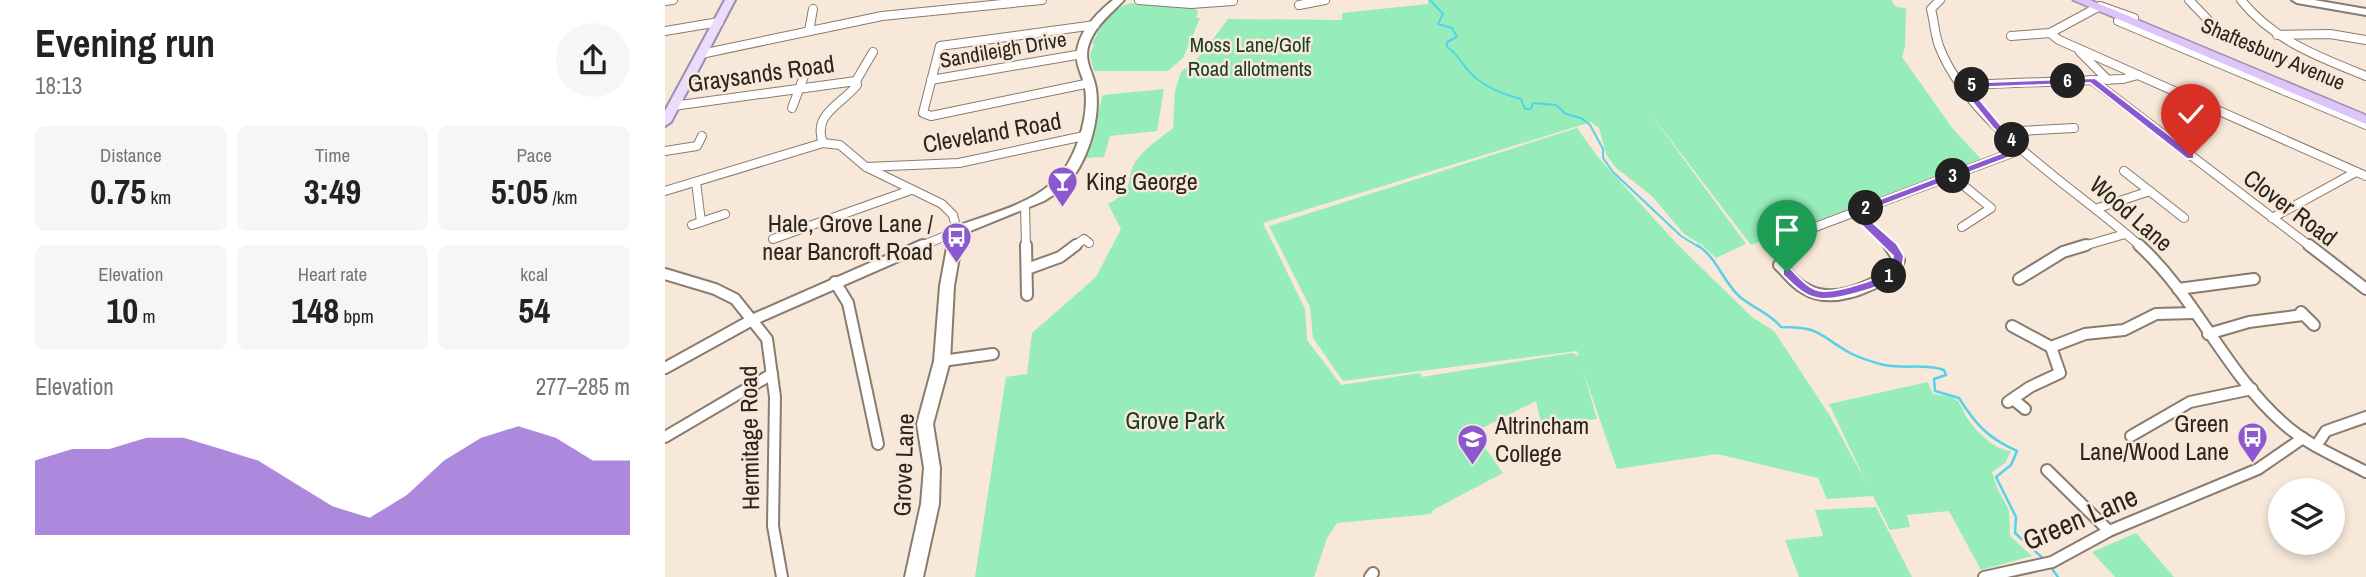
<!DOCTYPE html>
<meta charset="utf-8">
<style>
body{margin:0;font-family:"Archivo Narrow",sans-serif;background:#f6f6f6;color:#222;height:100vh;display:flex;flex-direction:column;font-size:26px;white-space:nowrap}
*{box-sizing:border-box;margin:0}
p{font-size:23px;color:#767676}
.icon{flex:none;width:38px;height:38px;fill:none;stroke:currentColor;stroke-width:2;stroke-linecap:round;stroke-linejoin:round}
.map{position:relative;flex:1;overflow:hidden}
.details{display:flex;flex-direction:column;background:#fff;width:665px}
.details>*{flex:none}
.fabs{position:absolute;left:1603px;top:478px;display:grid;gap:14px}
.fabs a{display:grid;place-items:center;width:77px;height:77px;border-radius:50%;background:#fff;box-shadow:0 4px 10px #0003;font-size:35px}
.pin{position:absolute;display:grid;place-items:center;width:60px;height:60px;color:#fff;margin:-72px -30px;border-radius:50% 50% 50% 0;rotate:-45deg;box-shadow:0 0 7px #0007}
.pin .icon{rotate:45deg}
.km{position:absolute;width:35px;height:35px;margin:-18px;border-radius:50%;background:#222;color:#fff;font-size:19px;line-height:35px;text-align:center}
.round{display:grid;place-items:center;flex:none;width:74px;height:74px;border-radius:37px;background:#f6f6f6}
.headline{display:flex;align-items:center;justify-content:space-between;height:119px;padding:0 35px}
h1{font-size:38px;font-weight:800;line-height:52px}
.figures{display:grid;grid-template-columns:repeat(3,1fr);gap:10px;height:119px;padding:7px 35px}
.figures div{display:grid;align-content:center;border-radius:10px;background:#f6f6f6;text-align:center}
.figures b{font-size:35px;font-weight:800}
.figures small{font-size:19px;font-weight:400}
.figures p{font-size:19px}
.chart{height:196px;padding:14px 35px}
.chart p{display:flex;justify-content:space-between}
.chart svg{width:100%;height:126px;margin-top:7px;fill:#8b58d0;opacity:.7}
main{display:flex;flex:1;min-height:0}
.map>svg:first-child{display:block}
</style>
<main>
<section class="details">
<div class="headline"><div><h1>Evening run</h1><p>18:13</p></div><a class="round"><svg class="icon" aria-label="share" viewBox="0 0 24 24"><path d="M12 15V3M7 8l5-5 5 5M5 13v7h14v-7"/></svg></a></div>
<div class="figures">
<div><p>Distance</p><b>0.75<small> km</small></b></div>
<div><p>Time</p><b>3:49</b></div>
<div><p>Pace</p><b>5:05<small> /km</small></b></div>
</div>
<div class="figures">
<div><p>Elevation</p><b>10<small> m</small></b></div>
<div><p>Heart rate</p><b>148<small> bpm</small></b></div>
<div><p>kcal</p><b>54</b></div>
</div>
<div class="chart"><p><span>Elevation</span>277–285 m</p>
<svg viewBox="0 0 160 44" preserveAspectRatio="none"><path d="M0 44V18L10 14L20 14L30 10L40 10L50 14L60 18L70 26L80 34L90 38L100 30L110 18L120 10L130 6L140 10L150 18L160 18V44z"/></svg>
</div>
</section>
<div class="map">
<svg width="1701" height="577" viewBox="0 0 1701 577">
<rect width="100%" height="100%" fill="#f7e8d9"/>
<!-- green -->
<g fill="#96edba">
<path d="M763 0H1226L1231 7 1241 8 1240 47 1237 57 1288 129 1316 159 1086 245 982 109 1081 244 1051 258 1037 245 1019 234 987 196 950 167 941 154 934 128 926 122 598 223 640 309 642 340 676 385 755 373 757 377 907 353 914 356 912 351 678 381 648 338 645 307 604 226 912 128 932 156 1012 244 1087 317 1109 331 1165 416 1201 482 1164 404 1263 382 1268 394C1275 395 1284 396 1290 399 1297 404 1298 411 1302 418 1312 432 1329 450 1346 451L1340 463 1327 472 1332 488 1344 510 1345 536 1367 556 1316 570 1284 511 1242 515 1245 527 1225 530 1208 496 1162 499 1153 478 1052 454 952 469 918 371 932 419 877 427 871 401 809 432 838 473 768 510 766 514 672 523 662 538 649 577H310L341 377 362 374 367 333 431 277 456 229 443 204C475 187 457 177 474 157 483 146 497 137 508 128L510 91 516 72 537 54 563 19 677 20V13L763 4Z"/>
<path d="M467 3 530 8 533 12 531 18H535L518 58 503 71H429L425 55 429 44H427C436 26 445 7 467 3Z"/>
<path d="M499 89 492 131 445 136 439 157 419 158 438 95Z"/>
<path d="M1211 507 1247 577H1134L1120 540 1158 536 1150 510Z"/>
<path d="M1471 533 1509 577H1450L1427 552Z"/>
</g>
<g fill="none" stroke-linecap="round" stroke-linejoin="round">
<!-- stream-far1 -->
<path stroke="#55d2e9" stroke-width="2" d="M765 0 778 14 773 24 787 28 792 37 782 42V47C792 53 794 59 801 68 814 85 837 94 856 99L860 109H866L868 103 891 105 901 114 916 118 925 125 938 149V158L948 172 1016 236 1034 247"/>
<!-- stream -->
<g stroke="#55d2e9" stroke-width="2.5">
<path d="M1032 245C1052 257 1058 282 1075 297 1088 308 1106 314 1116 327 1157 327 1153 335 1185 353 1194 358 1205 361 1215 364 1237 370 1258 363 1279 370L1281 375 1269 379 1270 391 1294 398C1311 425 1323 438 1352 451L1346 465 1331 477 1351 517 1350 533 1381 561"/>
<path d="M1385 566 1393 577"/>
</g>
<defs>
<g id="street-far1">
<path d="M474 0 526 4 568 1"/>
<path d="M1275 0 1266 9C1269 21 1270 35 1274 46 1305 127 1414 190 1476 247"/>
<path d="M1524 0 1546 23"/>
<path d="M1576 0C1609 41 1654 57 1701 76"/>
<path d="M0 1 8 0"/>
<path d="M634 5 660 0"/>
<path d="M1453 21 1701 125"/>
<path d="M0 31 54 22"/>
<path d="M144 31 148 9"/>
<path d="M1385 33 1394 40 1701 176"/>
<path d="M1612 35 1665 34 1701 40"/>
<path d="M1346 36 1385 33 1435 6 1469 18"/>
<path d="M1415 52 1443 80"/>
<path d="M36 54 217 16 377 0"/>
<path d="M266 80 417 54"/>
<path d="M1427 80 1646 247"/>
<path d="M191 81 208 52"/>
<path d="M425 83 266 116 258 113 275 46 430 25"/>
<path d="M1298 85 1458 79 1473 75"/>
<path d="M8 106 191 81 192 85C176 105 147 114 158 143"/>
<path d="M127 108 142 68"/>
<path d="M1337 132 1409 128"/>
<path d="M0 151 32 146 37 136"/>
<path d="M201 167 294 163 419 136"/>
<path d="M1459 171 1519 218"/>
<path d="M1287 176 1326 208 1297 227"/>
<path d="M31 182 36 222"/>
<path d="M0 191 158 143 175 145 201 167 277 204 288 215 292 231 254 247"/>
<path d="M360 205 361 247"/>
<path d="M1430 209 1485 191"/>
<path d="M1189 212 1226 247"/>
<path d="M1607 218 1691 172"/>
<path d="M27 225 60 214"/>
<path d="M1129 235 1357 149"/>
<path d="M108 239 246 190"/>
<path d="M408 247 419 239 424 243"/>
<path d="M1415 247 1460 234"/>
</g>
<g id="street">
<path d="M361 245 362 295"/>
<path d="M1474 245C1531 297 1560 372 1618 423 1642 445 1673 457 1701 472"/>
<path d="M1644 245 1701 289"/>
<path d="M1114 265C1122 272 1129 283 1139 288 1167 306 1203 287 1229 273L1234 260 1224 245"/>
<path d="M362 269 395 257 411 245"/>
<path d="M0 274 50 289 70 299 102 339 110 397 108 526 117 577"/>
<path d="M1354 279 1398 252 1421 245"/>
<path d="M170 282 183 303 213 444"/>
<path d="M1513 289 1589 279"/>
<path d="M1636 312 1649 325"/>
<path d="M1347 326 1386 347 1420 334 1459 330 1491 314 1529 313"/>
<path d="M1543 334 1584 322 1638 315"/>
<path d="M277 361 328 354"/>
<path d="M0 368 87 320 258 245"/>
<path d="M1349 400 1360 409"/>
<path d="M1343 402 1365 387 1395 373 1386 347"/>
<path d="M1466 436 1525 402 1587 389"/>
<path d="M0 437 107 374"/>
<path d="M1651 446 1661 431 1701 417"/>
<path d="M1382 470 1444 531"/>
<path d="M705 577 708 573"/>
<path d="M1319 577 1387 562 1444 531 1593 469 1638 438"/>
</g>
<g id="secondary">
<path d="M448 0H459C445 15 429 26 423 47 419 63 429 74 431 89 435 116 425 154 408 177 401 187 390 194 379 201L298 234 289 286 285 361 268 424 275 468 274 504 258 577H240L256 504 259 468 252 424 269 361 275 286 285 231 287 228C320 215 358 207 385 185 409 166 425 118 420 88 418 75 410 65 412 52 414 31 432 13 448 0Z"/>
<path d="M1627 0H1649L1701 9V15L1632 3Z"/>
</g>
<path id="primary" d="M60 0H70L6 122 0 126V111Z"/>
<path id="highway" d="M1408 0H1425L1701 115V124Z"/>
</defs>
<!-- street-far1 casing -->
<use href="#street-far1" stroke="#897b6e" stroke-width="10"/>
<!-- street casing -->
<use href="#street" stroke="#897b6e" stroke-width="14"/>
<!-- secondary casing -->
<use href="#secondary" stroke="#897b6e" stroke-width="4"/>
<!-- primary casing -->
<use href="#primary" stroke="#9e8dad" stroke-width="4"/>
<!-- highway casing -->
<use href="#highway" stroke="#9e8dad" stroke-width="3"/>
<!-- street-far1 -->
<use href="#street-far1" stroke="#fff" stroke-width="8"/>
<!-- street -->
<use href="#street" stroke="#fff" stroke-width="10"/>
<!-- secondary -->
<use href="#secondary" fill="#fff" fill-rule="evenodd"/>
<!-- primary -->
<use href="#primary" fill="#ebdcfc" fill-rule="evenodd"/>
<!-- highway -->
<use href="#highway" fill="#ddc5fa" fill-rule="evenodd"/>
</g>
<!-- route -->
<path fill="#8b58d0" stroke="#fff" stroke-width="2" d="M1430 78 1529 154V159H1522L1425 83 1305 88 1335 124 1361 147V151L1197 213 1232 244 1239 256C1238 261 1238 268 1236 272 1227 286 1176 299 1159 299 1142 299 1130 287 1118 275V269H1126C1135 278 1144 290 1158 291 1171 292 1220 279 1226 267 1228 264 1227 260 1228 256L1186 215V210L1350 148 1328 128 1295 87V83Z"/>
<!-- icons -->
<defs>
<symbol id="bar-pin" viewBox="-11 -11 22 30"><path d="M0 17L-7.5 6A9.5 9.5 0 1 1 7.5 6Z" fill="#8b58d0" stroke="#f7e8d9"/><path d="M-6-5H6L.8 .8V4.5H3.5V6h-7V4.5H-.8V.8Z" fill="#fff"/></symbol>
<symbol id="bus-pin" viewBox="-11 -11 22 30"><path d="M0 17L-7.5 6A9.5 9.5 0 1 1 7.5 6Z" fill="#8b58d0" stroke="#f7e8d9"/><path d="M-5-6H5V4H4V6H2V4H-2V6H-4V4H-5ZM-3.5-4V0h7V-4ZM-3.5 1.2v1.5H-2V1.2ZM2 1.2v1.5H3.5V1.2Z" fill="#fff"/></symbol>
<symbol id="school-pin" viewBox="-11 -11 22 30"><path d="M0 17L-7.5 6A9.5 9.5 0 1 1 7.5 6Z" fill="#8b58d0" stroke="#f7e8d9"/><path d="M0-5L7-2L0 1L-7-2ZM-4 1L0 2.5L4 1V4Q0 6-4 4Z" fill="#fff"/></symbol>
</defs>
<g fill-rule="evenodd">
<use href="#bar-pin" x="380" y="164" width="35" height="47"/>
<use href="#bus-pin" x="274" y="220" width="35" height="47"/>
<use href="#bus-pin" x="1570" y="420" width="35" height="47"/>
<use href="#school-pin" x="790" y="422" width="35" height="47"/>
</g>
<g text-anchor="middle" stroke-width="5" stroke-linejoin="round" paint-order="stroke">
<!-- far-park labels -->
<g font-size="21" fill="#183e29" stroke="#f7e8d9">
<text x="585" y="52">Moss Lane/Golf<tspan x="585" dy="24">Road allotments</tspan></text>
</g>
<!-- far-street labels -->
<g font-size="21" fill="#2a251f" stroke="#f7e8d9">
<text transform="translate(338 50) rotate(-10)" y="7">Sandileigh Drive</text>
<text transform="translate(1608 54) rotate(23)" y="7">Shaftesbury Avenue</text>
</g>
<!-- street labels -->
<g font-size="24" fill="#2a251f" stroke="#f7e8d9">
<text transform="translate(96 74) rotate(-8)" y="8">Graysands Road</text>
<text transform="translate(327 133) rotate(-10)" y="8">Cleveland Road</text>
<text transform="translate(1625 208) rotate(37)" y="8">Clover Road</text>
<text transform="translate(1466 214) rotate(41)" y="8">Wood Lane</text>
<text transform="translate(85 438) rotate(-91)" y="8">Hermitage Road</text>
<text transform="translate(239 465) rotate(-88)" y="8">Grove Lane</text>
</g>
<!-- poi labels -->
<g font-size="24" fill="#2a251f" stroke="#f7e8d9" text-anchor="start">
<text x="421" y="190">King George</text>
<text x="268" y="232" text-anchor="end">Hale, Grove Lane /<tspan x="268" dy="28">near Bancroft Road</tspan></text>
<text x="1564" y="432" text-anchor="end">Green<tspan x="1564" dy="28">Lane/Wood Lane</tspan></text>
<text x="830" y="434">Altrincham<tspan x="830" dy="28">College</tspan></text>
</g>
<!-- park labels -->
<g font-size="24" fill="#183e29" stroke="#f7e8d9">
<text x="510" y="429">Grove Park</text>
</g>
<!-- near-street labels -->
<g font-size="28" fill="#2a251f" stroke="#f7e8d9">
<text transform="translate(1415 518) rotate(-23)" y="10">Green Lane</text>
</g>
</g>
</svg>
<div class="fabs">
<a><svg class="icon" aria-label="layers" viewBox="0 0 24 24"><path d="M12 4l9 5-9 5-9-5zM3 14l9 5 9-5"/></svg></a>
</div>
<div class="pin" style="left:1122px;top:272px;background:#1e9e55"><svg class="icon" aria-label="arrive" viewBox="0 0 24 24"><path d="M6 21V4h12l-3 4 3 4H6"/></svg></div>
<div class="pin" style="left:1526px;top:156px;background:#d93025"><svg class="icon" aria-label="check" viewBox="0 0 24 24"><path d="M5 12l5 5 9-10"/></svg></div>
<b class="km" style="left:1224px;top:276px">1</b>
<b class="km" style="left:1201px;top:208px">2</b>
<b class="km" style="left:1288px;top:176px">3</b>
<b class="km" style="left:1347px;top:140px">4</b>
<b class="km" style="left:1307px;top:85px">5</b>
<b class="km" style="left:1403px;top:81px">6</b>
</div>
</main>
